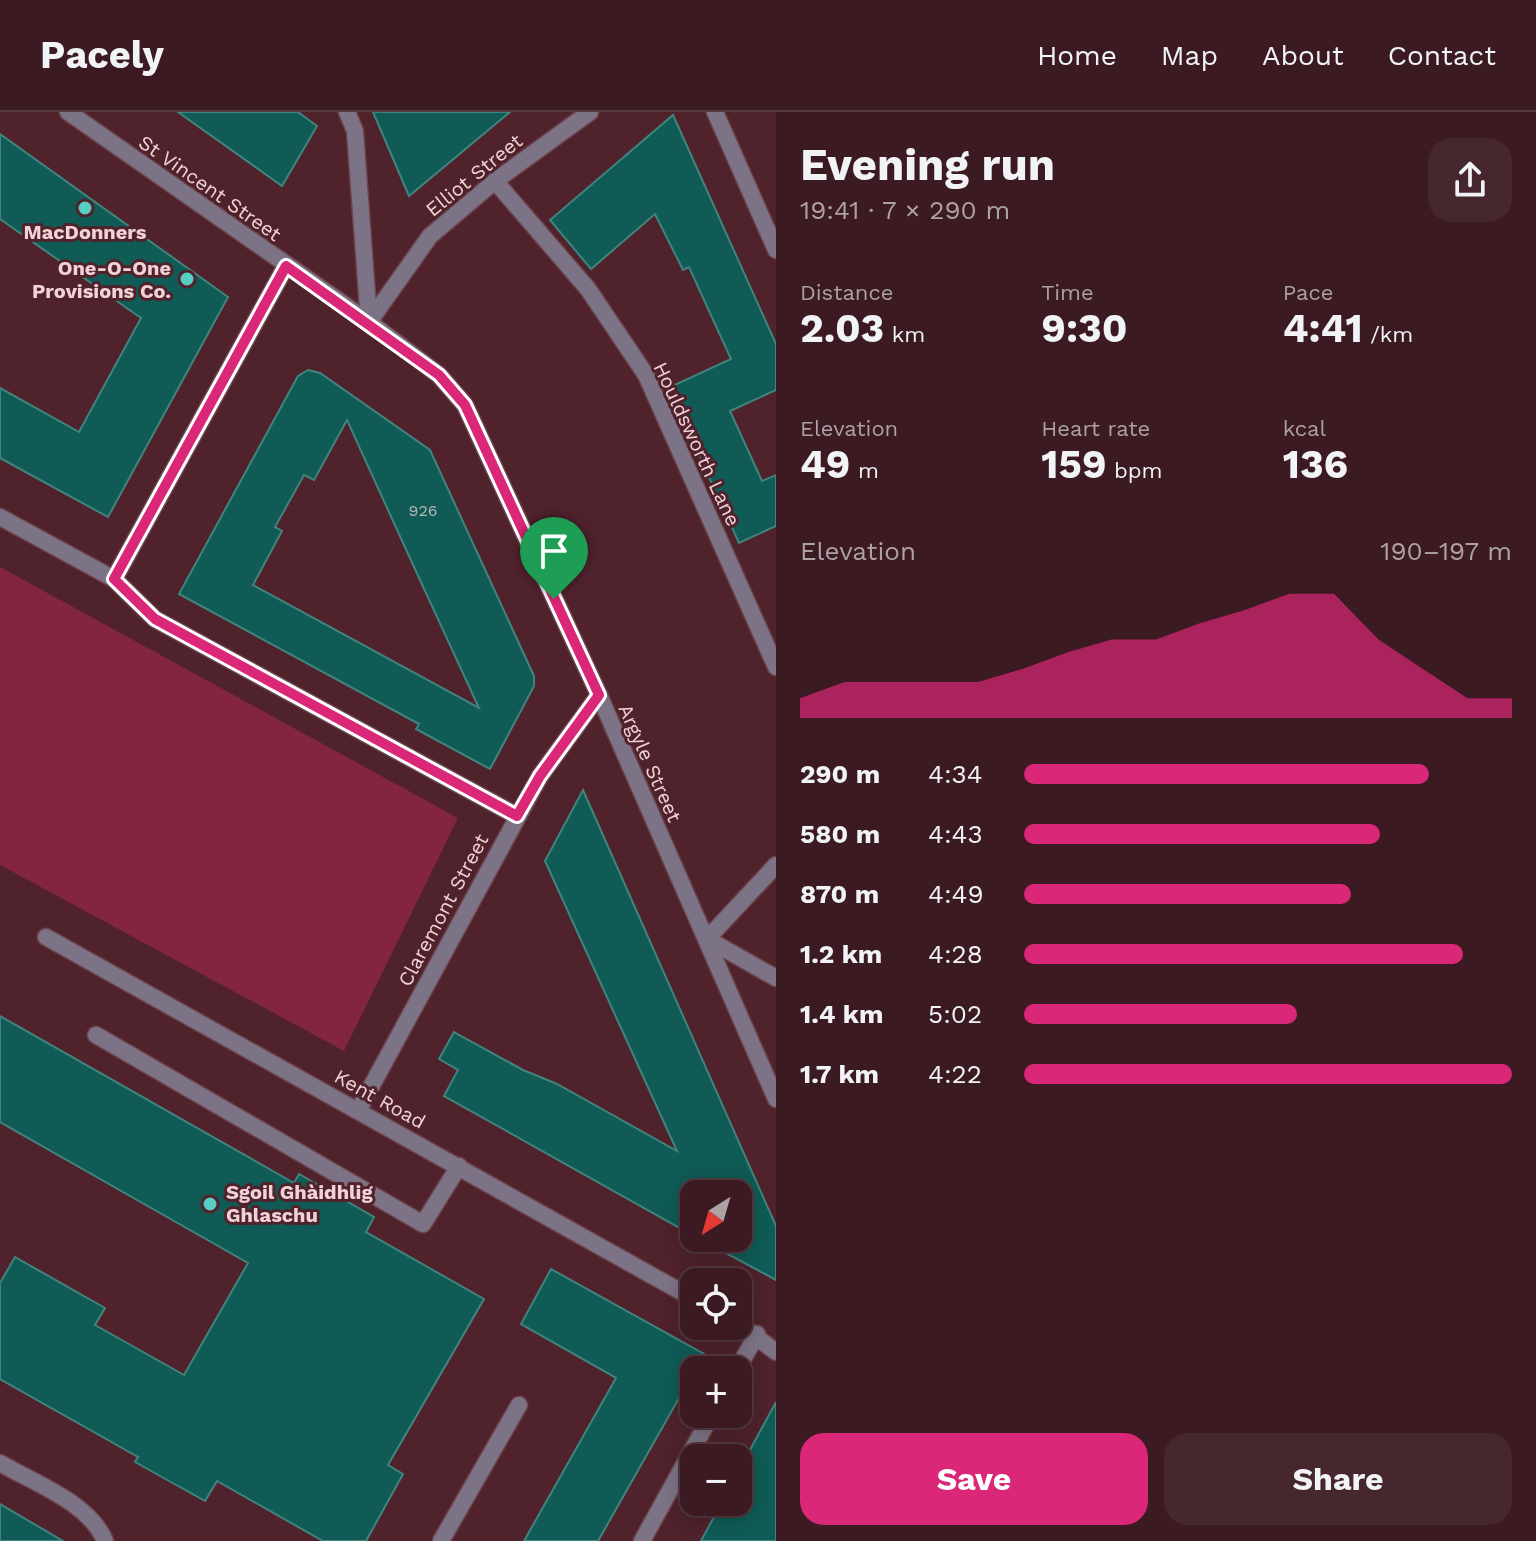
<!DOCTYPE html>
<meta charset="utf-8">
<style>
body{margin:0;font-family:"Work Sans",sans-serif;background:#46272e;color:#f1f3f6;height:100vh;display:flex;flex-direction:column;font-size:30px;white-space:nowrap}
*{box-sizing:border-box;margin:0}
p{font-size:26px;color:#aca1a5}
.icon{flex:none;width:44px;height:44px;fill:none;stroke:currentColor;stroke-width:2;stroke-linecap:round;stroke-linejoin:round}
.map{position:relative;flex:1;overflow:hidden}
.sheet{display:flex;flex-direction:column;background:#3b1a21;width:760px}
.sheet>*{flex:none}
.needle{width:52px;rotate:217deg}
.fabs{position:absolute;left:680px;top:1068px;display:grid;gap:16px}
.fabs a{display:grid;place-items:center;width:72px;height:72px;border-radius:16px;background:#3b1a21;box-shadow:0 4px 20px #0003,0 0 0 2px #54383f;font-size:40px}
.pin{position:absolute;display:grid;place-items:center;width:68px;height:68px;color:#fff;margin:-82px -34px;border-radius:50% 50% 50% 0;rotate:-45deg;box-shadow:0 0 8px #0007}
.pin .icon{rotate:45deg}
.round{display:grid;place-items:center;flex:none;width:84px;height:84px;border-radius:24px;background:#46272e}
.head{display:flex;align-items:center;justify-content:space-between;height:136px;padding:0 24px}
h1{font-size:44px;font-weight:700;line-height:60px}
.metrics{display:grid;grid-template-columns:repeat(3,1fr);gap:12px;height:136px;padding:8px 24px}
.metrics div{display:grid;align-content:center}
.metrics b{font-size:40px;font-weight:700}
.metrics small{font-size:22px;font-weight:400}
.metrics p{font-size:22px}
.chart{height:224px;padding:16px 24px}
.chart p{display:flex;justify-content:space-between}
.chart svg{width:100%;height:144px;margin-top:8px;fill:#db2777;opacity:.7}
.action{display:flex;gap:16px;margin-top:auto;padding:16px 24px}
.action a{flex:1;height:92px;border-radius:24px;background:#db2777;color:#fff;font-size:32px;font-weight:700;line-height:92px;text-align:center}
.action a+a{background:#46272e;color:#f1f3f6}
ul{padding:0 24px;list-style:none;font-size:26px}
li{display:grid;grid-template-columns:128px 96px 1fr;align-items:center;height:60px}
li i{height:20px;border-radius:10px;background:#db2777}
header{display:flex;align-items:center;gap:48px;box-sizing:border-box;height:112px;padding:0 40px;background:#3b1a21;border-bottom:2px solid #54383f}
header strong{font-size:38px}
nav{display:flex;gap:44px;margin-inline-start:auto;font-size:28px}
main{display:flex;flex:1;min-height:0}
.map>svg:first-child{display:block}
</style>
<header>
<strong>Pacely</strong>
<nav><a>Home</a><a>Map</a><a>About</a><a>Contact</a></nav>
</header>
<main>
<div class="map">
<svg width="776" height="1429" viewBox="0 0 776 1429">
<rect width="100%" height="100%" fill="#4f222c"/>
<!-- green -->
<path fill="#832540" d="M0 455 458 706 344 939 0 753Z"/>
<!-- building -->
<g fill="#105b55" stroke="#41847e" stroke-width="2" fill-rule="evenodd">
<path d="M178 0H298L317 14 282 74Z"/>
<path d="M373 0H510L409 84Z"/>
<path d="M673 3 776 232V278L730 299 762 369 776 363V414L739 431 668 276 731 247 689 155 683 158 655 102 591 157 550 108Z"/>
<path d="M0 22 228 185 108 405 0 346V276L79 320 141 206 0 107Z"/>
<path d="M308 258 320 261 430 338 534 564V574L490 657 416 617 419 612 179 482 298 264ZM347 308 414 455 479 596 253 473 282 419 275 415 304 363 314 368Z"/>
<path d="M583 678 776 1114V1168L698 1126H738V1082H694V1124L444 984 458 958 439 947 454 920 523 958 557 972 677 1039 545 749Z"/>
<path d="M0 904 294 1071 299 1062 374 1105 366 1120 484 1187 388 1353 403 1362 366 1429H323L217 1369 205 1389 135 1350 138 1345 0 1267V1171L15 1145 105 1196 95 1213 184 1263 248 1151 0 1010Z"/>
<path d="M551 1157 704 1242 598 1429H524L616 1266 521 1212Z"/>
<path d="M776 1290V1429H701L722 1390H738V1360Z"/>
<path d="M0 1392 63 1429H0Z"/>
</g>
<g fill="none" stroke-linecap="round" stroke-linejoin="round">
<defs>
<g id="service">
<path d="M495 69 588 177 646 263 776 555"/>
<path d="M96 923 423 1112 459 1054"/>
<path d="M441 1429 519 1293"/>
</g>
<g id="pedestrian">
<path d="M347 0 355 19 369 210"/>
<path d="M540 664 599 583"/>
</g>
<g id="minor">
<path d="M715 0 776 138"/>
<path d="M369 210 430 124 495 69 590 0"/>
<path d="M0 405 114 467 155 507 517 704"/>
<path d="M114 467 286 154"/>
<path d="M46 825 694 1187"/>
<path d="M707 827 776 866"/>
<path d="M359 997 540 664"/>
<path d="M738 1211 776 1240"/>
<path d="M737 1258 757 1222"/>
<path d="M642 1429 712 1302"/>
</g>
<g id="tertiary">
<path d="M68 0 369 210 439 263 465 293 599 583 776 987"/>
<path d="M707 827 776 753"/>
<path d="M0 1351C34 1371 90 1391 105 1429"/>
</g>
</defs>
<!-- service casing -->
<use href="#service" stroke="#6c424b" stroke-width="19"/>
<!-- pedestrian casing -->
<use href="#pedestrian" stroke="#6c424b" stroke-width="19"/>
<!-- minor casing -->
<use href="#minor" stroke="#6c424b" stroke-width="19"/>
<!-- tertiary casing -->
<use href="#tertiary" stroke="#6c424b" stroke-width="19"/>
<!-- service -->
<use href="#service" stroke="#7c7386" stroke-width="16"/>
<!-- pedestrian -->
<use href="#pedestrian" stroke="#7c7386" stroke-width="16"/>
<!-- minor -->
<use href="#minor" stroke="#7c7386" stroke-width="16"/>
<!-- tertiary -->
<use href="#tertiary" stroke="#7c7386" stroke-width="16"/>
</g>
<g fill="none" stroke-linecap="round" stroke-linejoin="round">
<defs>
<path id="route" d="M286 154 439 263 465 293 599 583 540 664 517 704 155 507 114 467Z"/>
</defs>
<!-- route casing -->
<use href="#route" stroke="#fff" stroke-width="16"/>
<!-- route -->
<use href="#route" stroke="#db2777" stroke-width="10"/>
</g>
<!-- markers -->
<g fill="#56cec3" stroke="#4f222c" stroke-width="3">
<circle cx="85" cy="96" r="8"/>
<circle cx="187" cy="167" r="8"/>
<circle cx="210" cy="1092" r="8"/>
</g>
<g text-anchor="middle" stroke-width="6" stroke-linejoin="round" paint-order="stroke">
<!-- number labels -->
<g font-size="16" fill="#b9b5b6">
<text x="423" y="404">926</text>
</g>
<!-- street labels -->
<g font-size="20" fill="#f1d3d7" stroke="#4f222c">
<text transform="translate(474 63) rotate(-39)" y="7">Elliot Street</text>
<text transform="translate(210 76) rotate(35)" y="7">St Vincent Street</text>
<text transform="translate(697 332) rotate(65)" y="7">Houldsworth Lane</text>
<text transform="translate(650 651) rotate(66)" y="7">Argyle Street</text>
<text transform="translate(443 798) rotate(-62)" y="7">Claremont Street</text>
<text transform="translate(380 987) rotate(29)" y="7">Kent Road</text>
</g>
<!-- poi labels -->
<g font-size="20" font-weight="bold" fill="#f1d3d7" stroke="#4f222c">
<text x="85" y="127">MacDonners</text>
<text x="171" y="163" text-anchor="end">One-O-One<tspan x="171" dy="23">Provisions Co.</tspan></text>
<text x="226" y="1087" text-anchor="start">Sgoil Ghàidhlig<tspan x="226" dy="23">Ghlaschu</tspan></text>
</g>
</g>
</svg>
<div class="fabs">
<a><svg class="needle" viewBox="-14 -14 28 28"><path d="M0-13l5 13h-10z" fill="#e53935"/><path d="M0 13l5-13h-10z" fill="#aca1a5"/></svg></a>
<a><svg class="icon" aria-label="locate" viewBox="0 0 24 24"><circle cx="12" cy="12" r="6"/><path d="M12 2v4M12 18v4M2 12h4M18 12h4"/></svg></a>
<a>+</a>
<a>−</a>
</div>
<div class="pin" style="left:554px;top:487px;background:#1e9e55"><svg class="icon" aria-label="arrive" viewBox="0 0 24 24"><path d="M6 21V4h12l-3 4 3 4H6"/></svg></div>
</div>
<section class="sheet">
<div class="head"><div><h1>Evening run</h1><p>19:41 · 7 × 290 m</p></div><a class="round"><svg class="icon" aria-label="share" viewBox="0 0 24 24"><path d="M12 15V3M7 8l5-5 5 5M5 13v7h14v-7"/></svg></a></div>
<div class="metrics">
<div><p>Distance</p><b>2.03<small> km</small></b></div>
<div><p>Time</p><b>9:30</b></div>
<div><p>Pace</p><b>4:41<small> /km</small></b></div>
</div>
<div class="metrics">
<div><p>Elevation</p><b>49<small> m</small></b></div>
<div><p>Heart rate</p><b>159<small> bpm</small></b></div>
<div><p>kcal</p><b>136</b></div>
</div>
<div class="chart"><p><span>Elevation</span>190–197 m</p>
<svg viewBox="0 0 160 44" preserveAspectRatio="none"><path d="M0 44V38L10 33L20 33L30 33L40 33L50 29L60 24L70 20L80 20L90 15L100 11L110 6L120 6L130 20L140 29L150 38L160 38V44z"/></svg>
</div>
<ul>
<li><b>290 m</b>4:34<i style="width:83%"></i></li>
<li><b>580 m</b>4:43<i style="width:73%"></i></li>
<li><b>870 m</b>4:49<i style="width:67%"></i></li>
<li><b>1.2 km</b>4:28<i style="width:90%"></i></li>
<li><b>1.4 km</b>5:02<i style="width:56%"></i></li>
<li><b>1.7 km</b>4:22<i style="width:100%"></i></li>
</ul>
<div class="action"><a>Save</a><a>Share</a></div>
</section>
</main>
